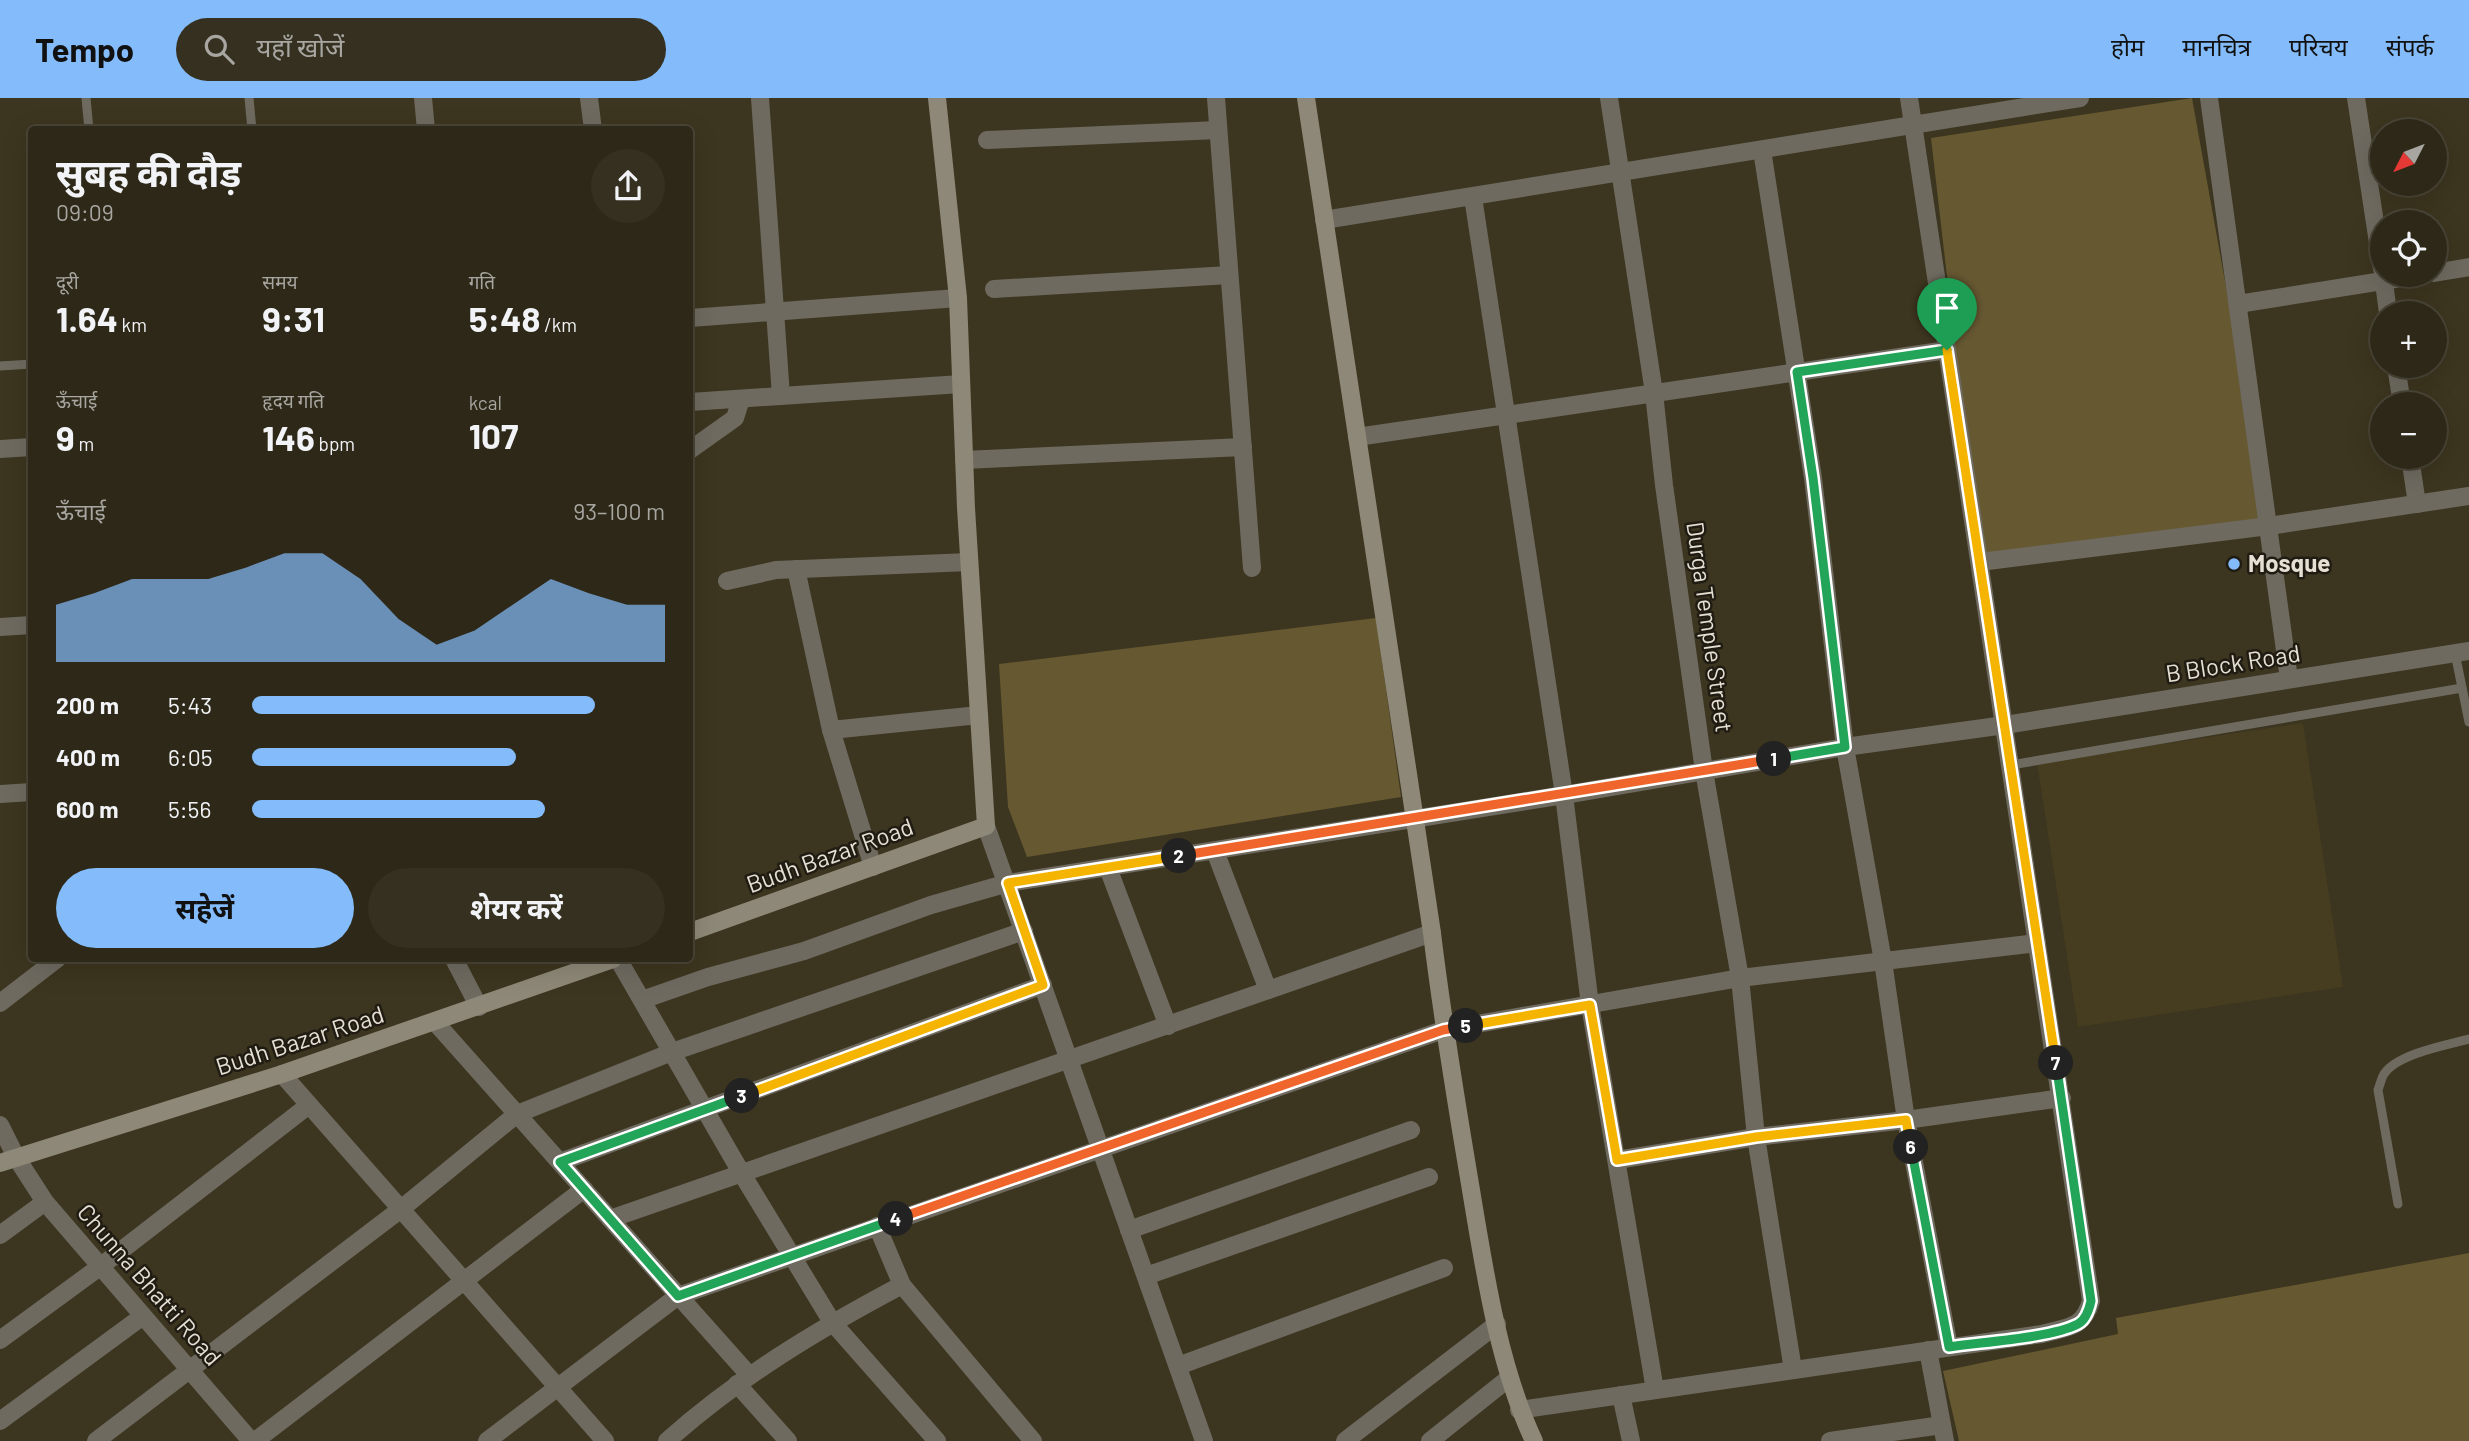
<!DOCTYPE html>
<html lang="hi">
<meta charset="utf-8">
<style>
body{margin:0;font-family:Barlow,"Noto Sans Devanagari",sans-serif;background:#353020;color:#f1f3f6;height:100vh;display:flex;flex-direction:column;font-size:26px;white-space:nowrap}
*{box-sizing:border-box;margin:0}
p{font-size:23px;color:#a7a6a1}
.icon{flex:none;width:38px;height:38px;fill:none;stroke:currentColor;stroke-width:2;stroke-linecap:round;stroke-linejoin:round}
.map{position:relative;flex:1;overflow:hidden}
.sheet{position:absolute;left:28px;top:28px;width:665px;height:836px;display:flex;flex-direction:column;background:#2d2817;border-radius:7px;box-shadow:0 7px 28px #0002,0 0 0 2px #484436}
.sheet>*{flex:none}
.needle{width:46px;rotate:228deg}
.tools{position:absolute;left:2370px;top:21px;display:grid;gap:14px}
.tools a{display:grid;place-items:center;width:77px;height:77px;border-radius:50%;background:#2d2817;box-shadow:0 7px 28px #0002,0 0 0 2px #484436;font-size:35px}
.pin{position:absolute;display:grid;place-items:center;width:60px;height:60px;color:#fff;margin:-72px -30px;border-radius:50% 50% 50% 0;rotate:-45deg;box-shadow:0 0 7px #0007}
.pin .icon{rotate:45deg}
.km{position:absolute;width:35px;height:35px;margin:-18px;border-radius:50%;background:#222;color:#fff;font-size:19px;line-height:35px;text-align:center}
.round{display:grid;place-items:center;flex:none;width:74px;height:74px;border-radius:37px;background:#353020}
.head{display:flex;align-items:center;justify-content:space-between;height:119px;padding:0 28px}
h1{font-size:38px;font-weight:700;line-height:52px}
.stats{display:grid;grid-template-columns:repeat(3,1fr);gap:10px;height:119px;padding:7px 28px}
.stats div{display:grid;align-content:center}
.stats b{font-size:35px;font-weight:700}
.stats small{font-size:19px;font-weight:400}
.stats p{font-size:19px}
.chart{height:196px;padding:14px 28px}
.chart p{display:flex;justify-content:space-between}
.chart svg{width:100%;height:126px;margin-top:7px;fill:#84bcfb;opacity:.7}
.primary-button{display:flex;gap:14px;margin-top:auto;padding:14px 28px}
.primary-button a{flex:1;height:80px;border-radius:42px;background:#84bcfb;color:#111;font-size:28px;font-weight:700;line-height:80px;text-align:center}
.primary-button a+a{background:#353020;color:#f1f3f6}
ul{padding:0 28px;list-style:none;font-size:23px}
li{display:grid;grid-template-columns:112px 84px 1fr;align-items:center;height:52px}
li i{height:18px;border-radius:9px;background:#84bcfb}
header{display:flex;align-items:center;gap:42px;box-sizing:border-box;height:98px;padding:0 35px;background:#84bcfb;color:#111}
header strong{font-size:33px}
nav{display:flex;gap:38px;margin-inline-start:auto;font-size:24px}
.search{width:490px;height:63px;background:#353020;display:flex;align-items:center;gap:18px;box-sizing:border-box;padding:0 24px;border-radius:38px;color:#a7a6a1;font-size:26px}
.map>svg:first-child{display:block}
</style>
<header>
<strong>Tempo</strong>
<div class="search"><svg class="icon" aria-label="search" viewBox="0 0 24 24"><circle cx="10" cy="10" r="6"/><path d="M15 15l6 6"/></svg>यहाँ खोजें</div>
<nav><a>होम</a><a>मानचित्र</a><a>परिचय</a><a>संपर्क</a></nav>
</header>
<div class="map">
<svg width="2469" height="1343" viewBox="0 0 2469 1343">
<rect width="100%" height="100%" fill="#3c351f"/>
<!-- built -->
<path fill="#463c20" d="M2303 625 2343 889 2078 929 2037 665Z"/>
<!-- green -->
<g fill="#665831">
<path d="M2192 0 2269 428 1980 464 1931 40Z"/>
<path d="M1376 520 1401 699 1027 759 1008 709 999 566Z"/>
<path d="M2469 1155V1343H1959L1943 1273 2118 1236 2116 1220Z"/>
</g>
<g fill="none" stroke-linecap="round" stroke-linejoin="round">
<!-- lane -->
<g stroke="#6e6a60" stroke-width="9">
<path d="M86 0 89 32"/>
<path d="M249 0 252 32"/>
<path d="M0 268 32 266"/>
<path d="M2455 555 2469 624"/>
<path d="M2011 667 2462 590"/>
<path d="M2398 1106 2378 992C2380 987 2381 981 2384 976 2397 956 2446 947 2469 941"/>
</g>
<!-- street -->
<g stroke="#6e6a60" stroke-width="18">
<path d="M423 0 426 32"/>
<path d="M589 0 593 32"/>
<path d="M760 0 781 298"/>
<path d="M1216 0 1252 470"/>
<path d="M1609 0 1654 295 1664 387 1704 673 1740 880 1756 1039 1793 1272"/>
<path d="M2209 0 2289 581"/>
<path d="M2356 0 2382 171"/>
<path d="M987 42 1218 32"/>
<path d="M1762 52 1813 380 1845 649 1883 863 1906 1022 1949 1249"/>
<path d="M1473 99 1564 697 1590 907 1655 1292"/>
<path d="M1324 122 2080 0"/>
<path d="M2434 175 2469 169"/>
<path d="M2383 177 2388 215"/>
<path d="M994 191 1229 177"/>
<path d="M2238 206 2420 177"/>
<path d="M690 220 958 200"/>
<path d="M2396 268 2402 306"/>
<path d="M690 304 961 286"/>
<path d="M1357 339 1947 252"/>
<path d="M0 351 32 349"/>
<path d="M690 352 735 320 741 301"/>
<path d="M2410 359 2417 406"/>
<path d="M964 362 1243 349"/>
<path d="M1980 464 2269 428 2469 398"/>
<path d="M796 471 831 632 873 769"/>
<path d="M727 483 776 472 969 464"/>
<path d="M0 529 32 527"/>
<path d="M831 632 979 617"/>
<path d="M0 696 32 694"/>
<path d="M986 728 1204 1343"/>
<path d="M1215 753 1268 892"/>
<path d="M1108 770 1168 928"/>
<path d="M454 861 479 909"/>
<path d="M618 861 742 1076 832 1224 937 1343"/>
<path d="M642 902 708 879 804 853 931 807 1008 785 1564 697 1845 649 2005 627 2469 553"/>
<path d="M0 905 57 861"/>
<path d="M435 924 749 1277"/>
<path d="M282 976 605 1343"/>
<path d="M0 1027 16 1059 45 1104 251 1343"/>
<path d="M1617 1062 1756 1039 1906 1022 2062 1000"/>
<path d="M560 1064 1043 887"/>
<path d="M610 1121 1432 835"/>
<path d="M877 1128 902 1187 1033 1343"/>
<path d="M1129 1132 1411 1032"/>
<path d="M0 1137 45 1104"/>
<path d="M1146 1178 1429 1079"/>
<path d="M0 1242 101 1168 309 1007"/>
<path d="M1928 1252 1945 1343"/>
<path d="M1178 1268 1444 1170"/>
<path d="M737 1286 788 1343"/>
<path d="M1621 1297 1631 1343"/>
<path d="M1519 1312 2042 1236C2067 1229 2083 1231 2091 1203L1909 0"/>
<path d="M0 1323 143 1218"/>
<path d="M96 1343 401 1111 517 1016 672 954 1024 833"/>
<path d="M255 1343 584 1091"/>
<path d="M487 1343 678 1198 1443 932 1740 880 2037 845"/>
<path d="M667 1343C739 1279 817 1232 902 1187"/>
<path d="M1345 1343 1497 1226"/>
<path d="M1430 1343 1509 1280"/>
<path d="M1830 1343 1942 1327"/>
</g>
<!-- secondary -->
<g stroke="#8d8877" stroke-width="18">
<path d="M1306 0 1432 835C1442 919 1456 1003 1470 1086 1484 1170 1498 1267 1534 1343"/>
<path d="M690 834 986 728 966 410 958 200 937 0"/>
<path d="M0 1065 282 976 613 861"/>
</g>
</g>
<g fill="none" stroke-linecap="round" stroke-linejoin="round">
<defs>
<path id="split-1" d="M1774 661 1845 649 1813 380 1797 274 1947 252"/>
<path id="split-2" d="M1179 758 1774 661"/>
<path id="split-3" d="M742 998 1043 887 1008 785 1179 758"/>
<path id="split-4" d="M742 998 560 1064 678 1198 896 1121"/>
<path id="split-5" d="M896 1121 1443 932 1466 928"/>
<path id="split-6" d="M1466 928 1590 907 1617 1062 1756 1039 1906 1022 1911 1049"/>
<path id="split-7" d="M1911 1049 1949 1249C1981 1244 2051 1240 2078 1226 2086 1222 2089 1212 2091 1203L2056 965"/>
<path id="split-8" d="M1947 252 2056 965"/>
</defs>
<!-- split-1 casing -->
<use href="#split-1" stroke="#fff" stroke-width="14"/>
<!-- split-2 casing -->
<use href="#split-2" stroke="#fff" stroke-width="14"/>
<!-- split-3 casing -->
<use href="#split-3" stroke="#fff" stroke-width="14"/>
<!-- split-4 casing -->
<use href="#split-4" stroke="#fff" stroke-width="14"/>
<!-- split-5 casing -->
<use href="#split-5" stroke="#fff" stroke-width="14"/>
<!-- split-6 casing -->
<use href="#split-6" stroke="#fff" stroke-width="14"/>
<!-- split-7 casing -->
<use href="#split-7" stroke="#fff" stroke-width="14"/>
<!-- split-8 casing -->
<use href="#split-8" stroke="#fff" stroke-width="14"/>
<!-- split-1 -->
<use href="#split-1" stroke="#22a559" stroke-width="9"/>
<!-- split-2 -->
<use href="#split-2" stroke="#f0652b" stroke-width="9"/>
<!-- split-3 -->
<use href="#split-3" stroke="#f5b400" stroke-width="9"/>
<!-- split-4 -->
<use href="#split-4" stroke="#22a559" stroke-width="9"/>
<!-- split-5 -->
<use href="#split-5" stroke="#f0652b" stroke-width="9"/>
<!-- split-6 -->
<use href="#split-6" stroke="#f5b400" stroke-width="9"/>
<!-- split-7 -->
<use href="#split-7" stroke="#22a559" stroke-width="9"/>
<!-- split-8 -->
<use href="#split-8" stroke="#f5b400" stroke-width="9"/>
</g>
<!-- markers -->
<circle fill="#84bcfb" stroke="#201c13" stroke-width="2.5" cx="2234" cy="466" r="7"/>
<g text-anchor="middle" stroke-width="5" stroke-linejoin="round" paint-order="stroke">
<!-- poi labels -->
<g font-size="24" font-weight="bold" fill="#e5e0d3" stroke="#201c13" text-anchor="start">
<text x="2248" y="474">Mosque</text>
</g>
<!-- street labels -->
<g font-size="24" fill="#e5e0d3" stroke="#201c13">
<text transform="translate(1709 529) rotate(82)" y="8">Durga Temple Street</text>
<text transform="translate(2233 566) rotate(-9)" y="8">B Block Road</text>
<text transform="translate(830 758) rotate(-20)" y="8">Budh Bazar Road</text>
<text transform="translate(300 943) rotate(-18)" y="8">Budh Bazar Road</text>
<text transform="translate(149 1187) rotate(49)" y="8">Chunna Bhatti Road</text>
</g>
</g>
</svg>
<div class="tools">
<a><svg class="needle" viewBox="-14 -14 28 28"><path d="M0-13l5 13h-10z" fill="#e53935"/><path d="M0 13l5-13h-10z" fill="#a7a6a1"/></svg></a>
<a><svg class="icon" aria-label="locate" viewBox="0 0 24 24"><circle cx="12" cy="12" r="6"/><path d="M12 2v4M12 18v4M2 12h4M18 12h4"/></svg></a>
<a>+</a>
<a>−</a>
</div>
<div class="pin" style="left:1947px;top:252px;background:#1e9e55"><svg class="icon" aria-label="arrive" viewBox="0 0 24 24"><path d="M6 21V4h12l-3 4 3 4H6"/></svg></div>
<b class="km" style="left:1774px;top:661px">1</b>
<b class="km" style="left:1179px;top:758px">2</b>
<b class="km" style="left:742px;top:998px">3</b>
<b class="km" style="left:896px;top:1121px">4</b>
<b class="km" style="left:1466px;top:928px">5</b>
<b class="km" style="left:1911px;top:1049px">6</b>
<b class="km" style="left:2056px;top:965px">7</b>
<section class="sheet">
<div class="head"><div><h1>सुबह की दौड़</h1><p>09:09</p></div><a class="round"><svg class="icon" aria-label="share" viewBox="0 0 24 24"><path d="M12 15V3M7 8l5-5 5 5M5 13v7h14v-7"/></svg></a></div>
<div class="stats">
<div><p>दूरी</p><b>1.64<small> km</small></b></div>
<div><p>समय</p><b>9:31</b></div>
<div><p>गति</p><b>5:48<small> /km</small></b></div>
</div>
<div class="stats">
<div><p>ऊँचाई</p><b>9<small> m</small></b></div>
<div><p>हृदय गति</p><b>146<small> bpm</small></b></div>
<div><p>kcal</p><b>107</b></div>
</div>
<div class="chart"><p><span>ऊँचाई</span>93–100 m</p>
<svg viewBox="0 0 160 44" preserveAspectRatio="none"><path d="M0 44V24L10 20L20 15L30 15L40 15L50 11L60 6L70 6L80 15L90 29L100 38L110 33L120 24L130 15L140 20L150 24L160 24V44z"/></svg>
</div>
<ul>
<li><b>200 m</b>5:43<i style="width:83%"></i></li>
<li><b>400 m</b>6:05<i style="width:64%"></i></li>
<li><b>600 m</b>5:56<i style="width:71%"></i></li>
</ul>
<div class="primary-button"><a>सहेजें</a><a>शेयर करें</a></div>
</section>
</div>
